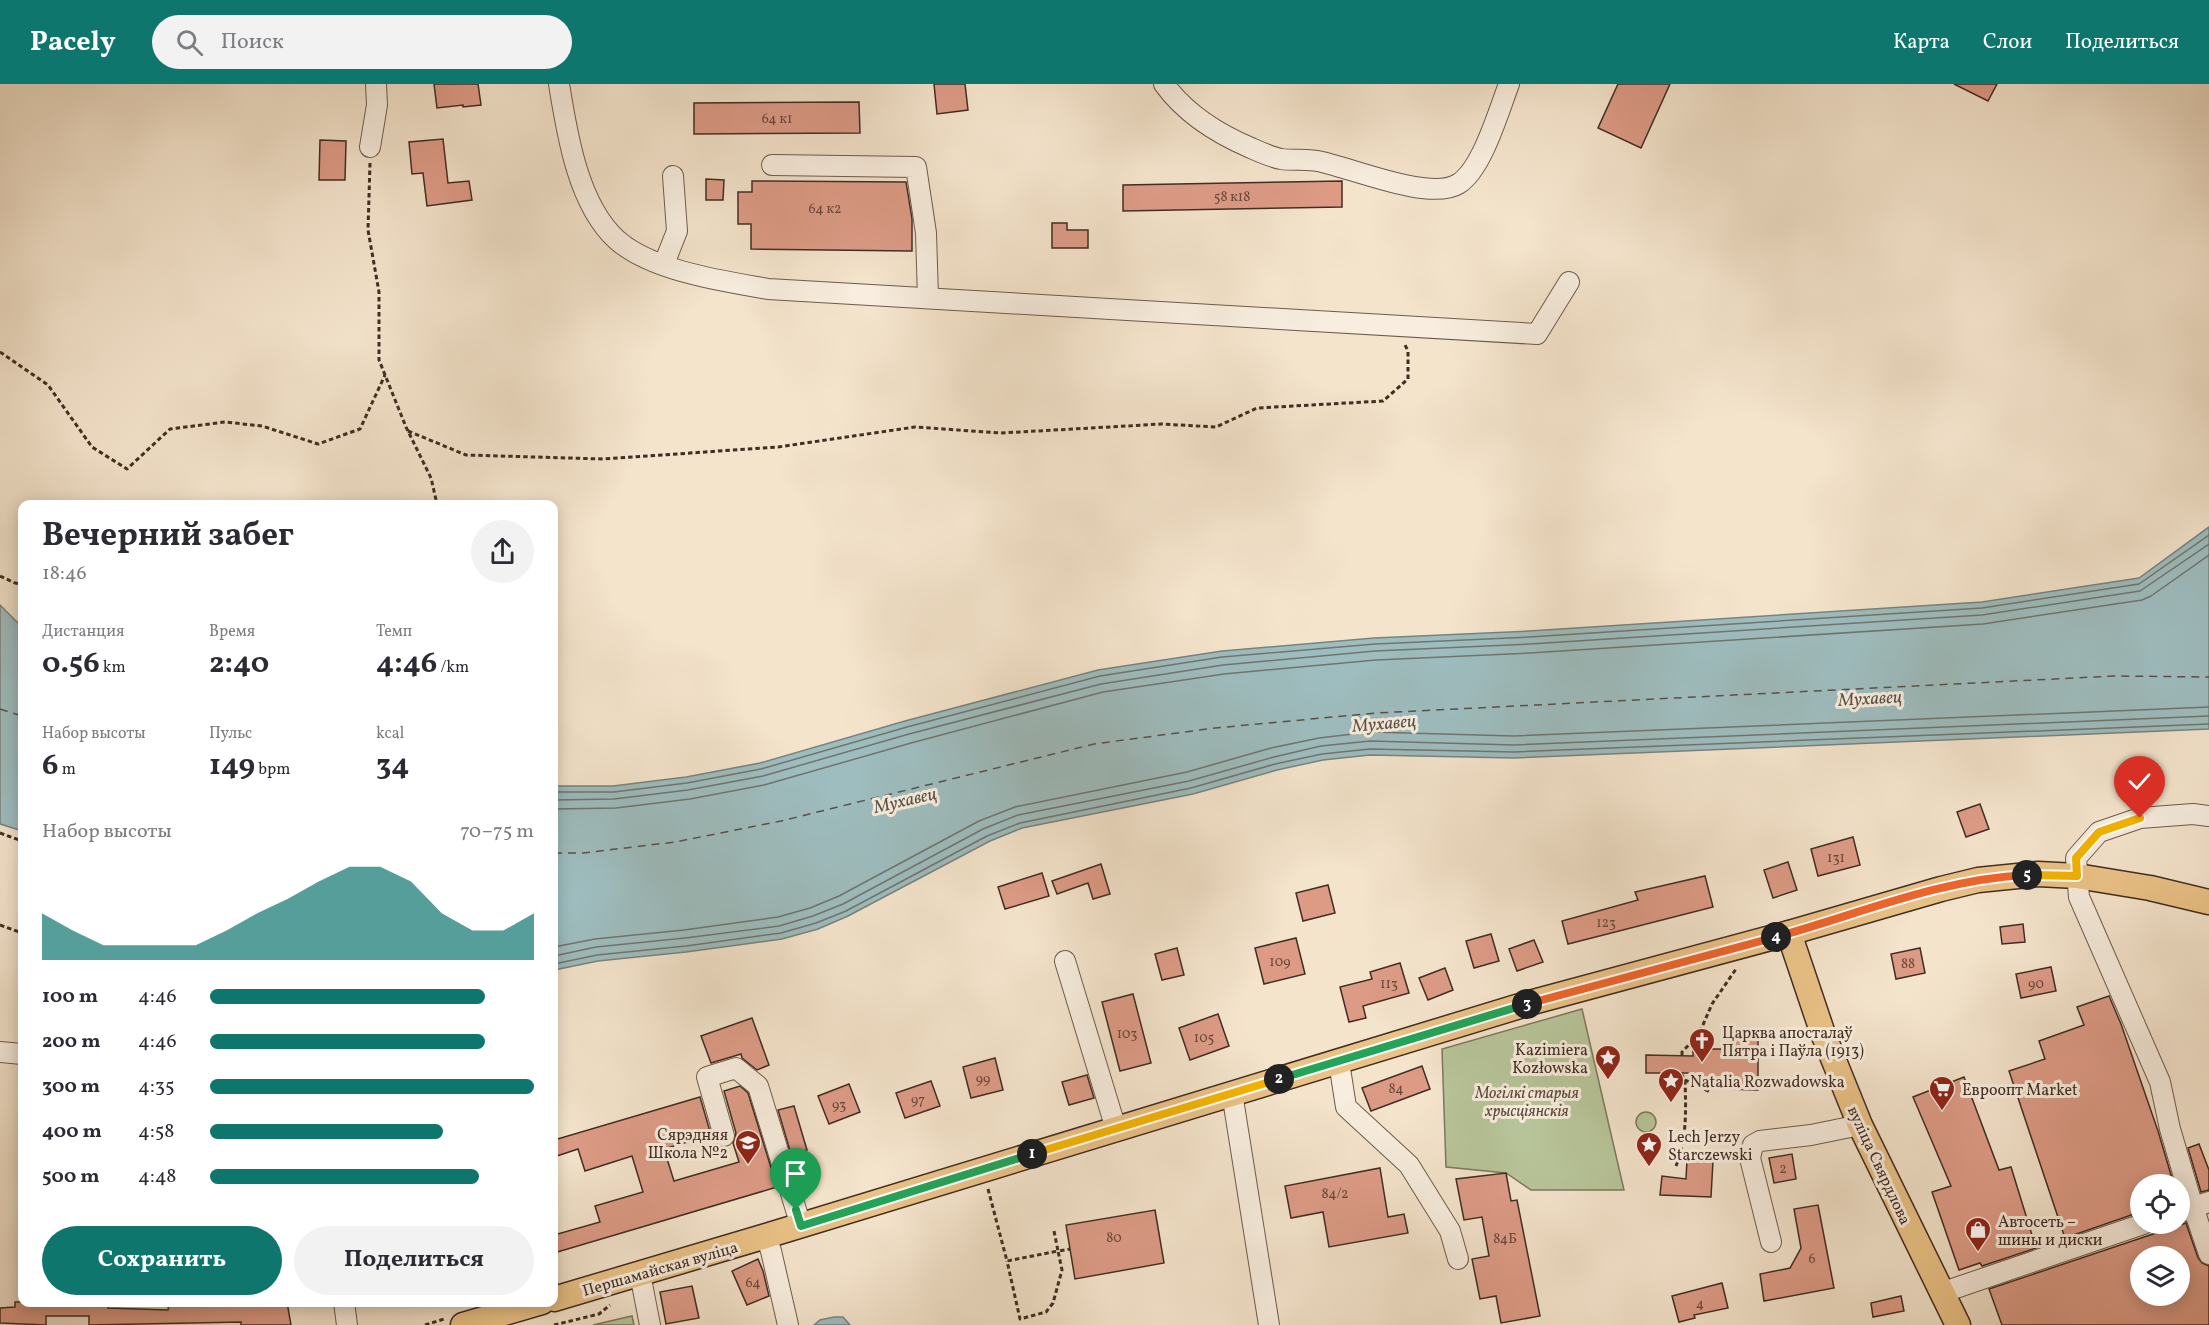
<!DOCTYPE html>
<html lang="ru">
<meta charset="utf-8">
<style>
body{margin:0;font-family:Vollkorn,serif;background:#f2f2f3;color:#2b2b33;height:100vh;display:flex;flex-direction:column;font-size:22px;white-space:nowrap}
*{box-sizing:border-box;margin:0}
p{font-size:20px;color:#7c7c81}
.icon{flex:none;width:33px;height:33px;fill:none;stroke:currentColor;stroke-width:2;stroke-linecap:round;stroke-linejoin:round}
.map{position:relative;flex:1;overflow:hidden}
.details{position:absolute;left:18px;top:416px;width:540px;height:807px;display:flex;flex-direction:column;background:#fff;border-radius:12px;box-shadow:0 3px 15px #0003}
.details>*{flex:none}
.fabs{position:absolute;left:2130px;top:1090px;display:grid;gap:12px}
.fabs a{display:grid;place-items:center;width:60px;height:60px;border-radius:50%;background:#fff;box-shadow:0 3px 15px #0003;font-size:30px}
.pin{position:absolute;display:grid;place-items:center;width:51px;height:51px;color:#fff;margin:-62px -26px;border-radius:50% 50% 50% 0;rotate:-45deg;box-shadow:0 0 6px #0007}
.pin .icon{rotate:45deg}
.km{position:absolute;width:30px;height:30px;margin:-15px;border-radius:50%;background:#222;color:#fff;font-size:16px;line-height:30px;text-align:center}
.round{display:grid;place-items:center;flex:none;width:63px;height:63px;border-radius:32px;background:#f2f2f3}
.head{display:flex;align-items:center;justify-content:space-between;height:102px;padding:0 24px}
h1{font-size:33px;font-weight:700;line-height:45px}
.stats{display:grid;grid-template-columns:repeat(3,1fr);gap:9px;height:102px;padding:6px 24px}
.stats div{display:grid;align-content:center}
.stats b{font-size:30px;font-weight:700}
.stats small{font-size:16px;font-weight:400}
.stats p{font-size:16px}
.chart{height:168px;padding:12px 24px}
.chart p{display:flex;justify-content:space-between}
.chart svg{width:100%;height:108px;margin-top:6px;fill:#0f766e;opacity:.7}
.button{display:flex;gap:12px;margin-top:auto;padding:12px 24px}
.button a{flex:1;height:69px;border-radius:36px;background:#0f766e;color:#fff;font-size:24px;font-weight:700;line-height:69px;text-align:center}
.button a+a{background:#f2f2f3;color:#2b2b33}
ul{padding:0 24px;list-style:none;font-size:20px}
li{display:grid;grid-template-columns:96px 72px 1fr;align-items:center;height:45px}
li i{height:15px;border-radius:8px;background:#0f766e}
header{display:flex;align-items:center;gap:36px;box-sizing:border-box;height:84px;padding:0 30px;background:#0f766e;color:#fff}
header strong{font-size:28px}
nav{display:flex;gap:33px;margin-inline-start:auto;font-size:21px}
.search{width:420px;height:54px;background:#f2f2f3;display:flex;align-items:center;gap:15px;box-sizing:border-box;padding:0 21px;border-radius:33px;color:#7c7c81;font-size:22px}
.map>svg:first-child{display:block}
</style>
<header>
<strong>Pacely</strong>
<div class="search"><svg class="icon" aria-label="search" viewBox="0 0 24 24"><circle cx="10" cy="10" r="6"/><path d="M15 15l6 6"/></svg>Поиск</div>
<nav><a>Карта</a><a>Слои</a><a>Поделиться</a></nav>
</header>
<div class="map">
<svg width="2209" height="1241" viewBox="0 0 2209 1241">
<rect width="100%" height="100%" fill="#f4e4cc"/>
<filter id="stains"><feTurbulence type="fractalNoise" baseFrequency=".00333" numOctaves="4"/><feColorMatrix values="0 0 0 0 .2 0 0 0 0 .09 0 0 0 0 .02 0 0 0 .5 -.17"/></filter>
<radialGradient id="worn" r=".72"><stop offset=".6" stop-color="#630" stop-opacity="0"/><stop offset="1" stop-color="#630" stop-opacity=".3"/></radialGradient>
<!-- green -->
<g fill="#b8c59a" stroke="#7c795e" stroke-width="1.5">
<path d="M1582 925 1624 1106H1531L1506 1089 1446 1083 1442 965Z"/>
<circle cx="1646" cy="1038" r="10"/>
<path d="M632 1232 634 1241H593Z"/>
</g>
<!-- water -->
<g fill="#9ebdbf" stroke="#798380" stroke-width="1.5">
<path d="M2209 443V645L1514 674 1370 671 1323 676 1277 686 1193 710 1022 744 990 757 848 832 818 845 782 855 686 868 598 877 554 886V702H613L686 693 760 679 905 637 1098 586 1222 567 1374 554 1529 547 1982 518 2139 494Z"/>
<path d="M0 521 22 543V747L0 740Z"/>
<path d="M834 1233H843L850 1241H814L820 1236Z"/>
</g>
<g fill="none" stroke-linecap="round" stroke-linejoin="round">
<!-- shore -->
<g stroke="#707570" stroke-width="1.5">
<path d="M554 708H614L687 699 761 685 907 643 1100 592 1222 573 1375 560 1529 553 1982 524 2139 500 2209 451"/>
<path d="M554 716 614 715 688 706 763 692 909 650 1101 600 1223 581 1375 567 1530 560 1982 531 2140 507 2209 460"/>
<path d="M554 725 616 724 690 715 764 701 911 659 1103 608 1224 590 1376 576 1530 569 1983 540 2142 516 2151 512 2209 471"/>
<path d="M554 863 595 855 684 846 778 833 810 824 839 812 979 737 1015 723 1187 688 1271 664 1319 654 1370 648 1514 652 2209 623"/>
<path d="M554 872 596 863 685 854 779 842 813 832 843 820 983 745 1018 731 1189 697 1274 673 1321 662 1370 657 1514 661 2209 632"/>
<path d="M554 880 597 871 686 862 781 849 816 839 846 827 987 752 1020 739 1191 704 1275 680 1322 670 1370 665 1514 668 2209 640"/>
</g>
<!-- ferry -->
<g stroke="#585149" stroke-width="1.5" stroke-dasharray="8 6" stroke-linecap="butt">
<path d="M0 625 22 632"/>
<path d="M554 769H583L675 758 781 737 1094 660 1215 644 1376 629 2114 592 2209 593"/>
</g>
</g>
<!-- building -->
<g fill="#dd9b86" stroke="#412d22" stroke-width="1.5" fill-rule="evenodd">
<path d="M434 0H478L481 21 463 23V21L437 24Z"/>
<path d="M934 0H965L968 26 937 30Z"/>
<path d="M1618 0H1670L1641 64 1598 44Z"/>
<path d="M1954 0H1997L1988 17Z"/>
<path d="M859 18 860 49 694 50V19Z"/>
<path d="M443 55 448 99 469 97 472 116 427 122 423 89 412 90 409 58Z"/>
<path d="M320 56 346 57 345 96H319Z"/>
<path d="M706 95 724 96 723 116H706Z"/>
<path d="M752 97 906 98 912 135V167L751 165V140H738V108H752Z"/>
<path d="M1342 97V123L1123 127V101Z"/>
<path d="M1052 139H1067V146H1088V164H1052Z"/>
<path d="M1980 720 1989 745 1966 753 1957 728Z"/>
<path d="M1853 753 1860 781 1818 792 1811 765Z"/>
<path d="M1788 778 1797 806 1773 814 1764 786Z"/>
<path d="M1101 780 1110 810 1093 815 1088 799 1057 810 1052 797Z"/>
<path d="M1042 789 1049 812 1005 825 998 803Z"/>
<path d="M1705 792 1713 823 1568 860 1562 837 1638 816 1635 808Z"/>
<path d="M1328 801 1335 829 1303 837 1296 809Z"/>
<path d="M2023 840 2025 858 2002 860 2000 843Z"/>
<path d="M1491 850 1499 877 1474 884 1466 857Z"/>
<path d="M1296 854 1305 890 1264 900 1255 864Z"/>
<path d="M1534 856 1543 878 1517 887 1509 865Z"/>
<path d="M1177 864 1184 891 1162 896 1155 870Z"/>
<path d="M1920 864 1925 889 1896 895 1891 870Z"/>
<path d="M1400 879 1409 909 1363 922 1366 934 1349 938 1340 903 1372 895 1370 888Z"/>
<path d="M2051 883 2056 907 2021 914 2016 890Z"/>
<path d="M1445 884 1453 906 1428 916 1419 894Z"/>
<path d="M1133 910 1151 979 1120 987 1102 918Z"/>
<path d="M2109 912 2121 940 2158 1047 2174 1101H2140V1128L2065 1154 2009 987 2045 975 2039 957 2084 941 2077 923Z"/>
<path d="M1218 930 1229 962 1190 976 1179 944Z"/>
<path d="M752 934 769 981 757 986 742 974 741 970 711 979 701 952Z"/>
<path d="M1725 952H1758V1006L1724 1005V994H1690V989H1646V971L1693 972V965H1725Z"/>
<path d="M995 974 1003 1006 971 1014 963 983Z"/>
<path d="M1422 982 1430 1005 1371 1027 1362 1004Z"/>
<path d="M1087 991 1094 1014 1069 1021 1062 998Z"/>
<path d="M1964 993 1999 1086 2011 1083 2036 1164 1982 1182 1980 1179 1959 1186 1932 1108 1951 1102 1913 1013Z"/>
<path d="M931 997 940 1022 905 1034 896 1009Z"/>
<path d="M849 1000 860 1028 829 1040 818 1012Z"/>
<path d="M740 1002 748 1009 777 1103 554 1169V1151L600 1138 595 1122 643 1108 632 1072 585 1087 578 1065 554 1073V1056L700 1013 711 1051 664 1065 674 1097 739 1078 733 1059 736 1049 724 1007Z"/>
<path d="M794 1022 807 1066 791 1070 778 1026Z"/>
<path d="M2199 1060 2209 1086V1106L2201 1108 2188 1064Z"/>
<path d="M1792 1070 1796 1095 1774 1099 1769 1074Z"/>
<path d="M1687 1076 1713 1077 1711 1113 1660 1111 1662 1092 1686 1095Z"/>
<path d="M1380 1084 1388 1133 1404 1130 1408 1149 1329 1163 1323 1128 1291 1134 1285 1102Z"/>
<path d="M1506 1089 1511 1117 1517 1116 1540 1232 1501 1239 1496 1212 1480 1215 1472 1175 1489 1172 1482 1133 1464 1136 1456 1095Z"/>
<path d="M1818 1121 1834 1204 1764 1217 1760 1190 1790 1184 1801 1164 1794 1125Z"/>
<path d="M1155 1126 1164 1179 1075 1195 1066 1141Z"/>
<path d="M2186 1139 2198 1174 2202 1179 2209 1182V1241H2002L1989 1205ZM2140 1173H2180V1212H2140Z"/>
<path d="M758 1175 763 1187 769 1212 747 1221 732 1187Z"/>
<path d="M1722 1199 1728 1224 1694 1231 1695 1234 1679 1238 1672 1212Z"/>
<path d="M692 1202 699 1234 666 1240 660 1208Z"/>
<path d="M1901 1212 1904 1227 1873 1233 1871 1219Z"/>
<path d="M15 1218H108V1224L168 1226 169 1218H217V1222L241 1218H287L291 1241H241V1238L89 1241V1232H46V1241L0 1239V1224L15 1223Z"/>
</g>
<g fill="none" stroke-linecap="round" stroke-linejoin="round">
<defs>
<g id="minor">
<path d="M559 0C567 50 578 121 617 156 652 187 723 197 768 205L1537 250 1569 198"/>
<path d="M1164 0C1185 29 1218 50 1251 64 1260 68 1271 73 1281 75 1294 77 1308 74 1322 78 1354 85 1430 117 1458 100 1482 86 1499 26 1509 0"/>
<path d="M370 63 377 21 376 0"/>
<path d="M772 81 916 83 926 149 928 214"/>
<path d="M664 180 677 147 673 92"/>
<path d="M2209 732 2193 730 2140 734 2099 748 2076 774 2079 813 2160 998 2170 1045 2193 1123 2209 1170"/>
<path d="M1065 877 1116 1045"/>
<path d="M0 968 22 970"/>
<path d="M1339 978 1346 1023 1409 1081 1450 1147 1458 1175"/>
<path d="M1232 1009 1269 1241"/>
<path d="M724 1052 707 993 736 984 758 1002 801 1142"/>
<path d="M2180 1128 2209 1118"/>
<path d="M766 1152 771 1167 788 1241"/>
<path d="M1771 1158 1750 1074 1753 1061 1760 1057 1811 1051 1860 1041"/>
<path d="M640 1190 650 1241"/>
<path d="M1941 1209 2143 1140"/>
<path d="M344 1218 347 1241"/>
</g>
<g id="major">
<path d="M1789 849 1822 947 1860 1041 1958 1241"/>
<path d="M554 1215 766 1152 1533 918 1789 849 1941 805 1978 796 2038 790 2077 792 2150 804 2209 818"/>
<path d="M463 1241 542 1218"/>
</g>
</defs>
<!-- minor casing -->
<use href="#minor" stroke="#6e5b4c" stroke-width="22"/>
<!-- major casing -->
<use href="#major" stroke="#412d22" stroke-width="27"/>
<!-- path -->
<g stroke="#412d22" stroke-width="3" stroke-dasharray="4.5 3" stroke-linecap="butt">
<path d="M370 79 368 146 379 208V276L406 343 431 394 437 420"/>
<path d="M0 268 48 301 92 363 127 385 170 345 225 338 262 342 318 360 360 345 385 291"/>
<path d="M408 347 466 371 603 375 778 363 915 343 1001 349 1162 340 1216 343 1257 324 1383 317 1408 295V267L1405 261"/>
<path d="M0 492 15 499 22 500"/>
<path d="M0 749 22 757"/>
<path d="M0 841 22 849"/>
<path d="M1682 971V968L1699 950 1712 920 1736 885"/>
<path d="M1681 989 1685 996 1710 1008"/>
<path d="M1676 1082C1687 1054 1686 1026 1685 996"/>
<path d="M988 1105 1007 1177 1058 1167 1062 1186 1053 1219 1046 1228 1020 1235 1007 1177"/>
<path d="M1054 1147 1058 1167 1070 1165"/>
<path d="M425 1241 444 1235"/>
<path d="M554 1241 599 1230 610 1221"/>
</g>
<!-- minor -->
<use href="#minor" stroke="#f8edde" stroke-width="20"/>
<!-- major -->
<use href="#major" stroke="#eac286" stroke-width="24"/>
</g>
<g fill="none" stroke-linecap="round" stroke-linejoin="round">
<defs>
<path id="split-1" d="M796 1126 801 1142 1032 1070"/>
<path id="split-2" d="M1032 1070 1279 995"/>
<path id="split-3" d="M1279 995 1527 920"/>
<path id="split-4" d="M1527 920 1776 853"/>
<path id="split-5" d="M1776 853C1859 830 1941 795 2027 791"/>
<path id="split-6" d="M2027 791 2077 792 2076 774 2099 748 2140 734"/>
</defs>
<!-- split-1 casing -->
<use href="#split-1" stroke="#fff" stroke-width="12"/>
<!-- split-2 casing -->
<use href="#split-2" stroke="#fff" stroke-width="12"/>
<!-- split-3 casing -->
<use href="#split-3" stroke="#fff" stroke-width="12"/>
<!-- split-4 casing -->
<use href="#split-4" stroke="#fff" stroke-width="12"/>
<!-- split-5 casing -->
<use href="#split-5" stroke="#fff" stroke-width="12"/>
<!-- split-6 casing -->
<use href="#split-6" stroke="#fff" stroke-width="12"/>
<!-- split-1 -->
<use href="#split-1" stroke="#22a559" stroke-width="8"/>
<!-- split-2 -->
<use href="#split-2" stroke="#f5b400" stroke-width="8"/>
<!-- split-3 -->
<use href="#split-3" stroke="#22a559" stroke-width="8"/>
<!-- split-4 -->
<use href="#split-4" stroke="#f0652b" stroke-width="8"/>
<!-- split-5 -->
<use href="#split-5" stroke="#f0652b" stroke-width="8"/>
<!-- split-6 -->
<use href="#split-6" stroke="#f5b400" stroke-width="8"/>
</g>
<!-- icons -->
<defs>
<symbol id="church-pin" viewBox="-11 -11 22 30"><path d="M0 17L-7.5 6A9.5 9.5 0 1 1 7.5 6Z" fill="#8f2418" stroke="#f8edde"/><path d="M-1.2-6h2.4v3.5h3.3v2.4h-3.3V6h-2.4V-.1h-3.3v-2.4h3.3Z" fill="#fff"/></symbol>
<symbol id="sight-pin" viewBox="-11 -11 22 30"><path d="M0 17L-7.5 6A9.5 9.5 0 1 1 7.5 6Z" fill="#8f2418" stroke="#f8edde"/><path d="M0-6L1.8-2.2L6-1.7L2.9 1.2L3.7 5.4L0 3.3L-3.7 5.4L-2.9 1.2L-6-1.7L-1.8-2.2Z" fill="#fff"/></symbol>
<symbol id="supermarket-pin" viewBox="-11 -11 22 30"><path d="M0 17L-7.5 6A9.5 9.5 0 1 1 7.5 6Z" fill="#8f2418" stroke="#f8edde"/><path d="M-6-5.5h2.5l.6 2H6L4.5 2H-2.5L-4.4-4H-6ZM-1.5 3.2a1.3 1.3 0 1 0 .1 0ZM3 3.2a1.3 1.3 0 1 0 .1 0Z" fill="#fff"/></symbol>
<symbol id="school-pin" viewBox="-11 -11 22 30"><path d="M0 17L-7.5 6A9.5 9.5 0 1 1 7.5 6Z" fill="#8f2418" stroke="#f8edde"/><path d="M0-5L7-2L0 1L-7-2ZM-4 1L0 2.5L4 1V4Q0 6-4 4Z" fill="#fff"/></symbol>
<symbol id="shop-pin" viewBox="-11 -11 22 30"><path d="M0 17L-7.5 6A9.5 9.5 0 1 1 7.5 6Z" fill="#8f2418" stroke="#f8edde"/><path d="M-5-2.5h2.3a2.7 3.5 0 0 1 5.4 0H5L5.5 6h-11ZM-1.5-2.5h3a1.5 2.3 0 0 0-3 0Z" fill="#fff"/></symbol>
</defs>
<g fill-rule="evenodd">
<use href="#church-pin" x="1687" y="942" width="30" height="40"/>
<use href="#sight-pin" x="1593" y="959" width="30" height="40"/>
<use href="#sight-pin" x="1656" y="982" width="30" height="40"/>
<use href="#supermarket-pin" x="1927" y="990" width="30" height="40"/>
<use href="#school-pin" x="733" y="1044" width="30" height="40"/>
<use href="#sight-pin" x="1634" y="1046" width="30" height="40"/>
<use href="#shop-pin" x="1963" y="1131" width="30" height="40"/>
</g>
<g text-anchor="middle" stroke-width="6" stroke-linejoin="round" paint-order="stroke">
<!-- number labels -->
<g font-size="14" fill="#68483b">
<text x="777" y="39">64 к1</text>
<text x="1232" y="117">58 к18</text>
<text x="825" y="129">64 к2</text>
<text x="1836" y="778">131</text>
<text x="1606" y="843">123</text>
<text x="1280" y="882">109</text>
<text x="1908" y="884">88</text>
<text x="1389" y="904">113</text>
<text x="2036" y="904">90</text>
<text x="1127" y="954">103</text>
<text x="1204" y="958">105</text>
<text x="983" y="999">99</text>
<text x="1396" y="1009">84</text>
<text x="918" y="1020">97</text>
<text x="839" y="1025">93</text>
<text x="1783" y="1089">2</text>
<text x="1335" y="1114">84/2</text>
<text x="1114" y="1158">80</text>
<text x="1505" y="1159">84Б</text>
<text x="1812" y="1179">6</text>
<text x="753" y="1203">64</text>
<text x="1700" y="1224">4</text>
</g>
<!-- poi labels -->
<g font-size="16" fill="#412d22" stroke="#f8edde" text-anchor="start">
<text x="1722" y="954">Царква апосталаў<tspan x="1722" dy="18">Пятра і Паўла (1913)</tspan></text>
<text x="1588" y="971" text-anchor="end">Kazimiera<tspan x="1588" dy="18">Kozłowska</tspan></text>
<text x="1690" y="1003">Natalia Rozwadowska</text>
<text x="1962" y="1011">Евроопт Market</text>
<text x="728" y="1056" text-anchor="end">Сярэдняя<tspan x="728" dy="18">Школа №2</tspan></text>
<text x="1668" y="1058">Lech Jerzy<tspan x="1668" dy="18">Starczewski</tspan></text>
<text x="1998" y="1143">Автосеть –<tspan x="1998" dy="18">шины и диски</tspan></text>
</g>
<!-- park labels -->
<g font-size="16" font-style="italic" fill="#594b3a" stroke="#f8edde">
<text x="1527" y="1014">Могілкі старыя<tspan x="1527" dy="18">хрысціянскія</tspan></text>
</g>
<!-- street labels -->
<g font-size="16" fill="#412d22" stroke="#f8edde">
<text transform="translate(1880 1081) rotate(65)" y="6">вуліца Свярдлова</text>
<text transform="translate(660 1184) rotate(-16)" y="6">Першамайская вуліца</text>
</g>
<!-- water labels -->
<g font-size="18" font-style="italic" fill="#585149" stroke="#f8edde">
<text transform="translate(1870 614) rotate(-3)" y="6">Мухавец</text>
<text transform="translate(1384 639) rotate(-5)" y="6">Мухавец</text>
<text transform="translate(905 716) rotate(-13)" y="6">Мухавец</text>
</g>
</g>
<rect width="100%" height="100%" filter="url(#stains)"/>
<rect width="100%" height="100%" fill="url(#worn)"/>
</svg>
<div class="fabs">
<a><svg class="icon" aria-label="locate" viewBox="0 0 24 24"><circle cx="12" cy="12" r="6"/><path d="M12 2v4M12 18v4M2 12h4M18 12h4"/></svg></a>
<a><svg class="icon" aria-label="layers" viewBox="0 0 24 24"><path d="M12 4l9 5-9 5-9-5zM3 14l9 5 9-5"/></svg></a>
</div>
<div class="pin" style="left:796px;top:1126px;background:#1e9e55"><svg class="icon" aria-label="arrive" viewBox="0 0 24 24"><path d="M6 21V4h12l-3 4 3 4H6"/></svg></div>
<div class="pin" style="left:2140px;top:734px;background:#d93025"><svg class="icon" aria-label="check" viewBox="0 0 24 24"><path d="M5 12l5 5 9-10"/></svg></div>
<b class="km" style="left:1032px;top:1070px">1</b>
<b class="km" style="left:1279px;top:995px">2</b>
<b class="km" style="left:1527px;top:920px">3</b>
<b class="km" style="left:1776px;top:853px">4</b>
<b class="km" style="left:2027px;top:791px">5</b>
<section class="details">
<div class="head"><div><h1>Вечерний забег</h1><p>18:46</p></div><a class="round"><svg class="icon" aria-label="share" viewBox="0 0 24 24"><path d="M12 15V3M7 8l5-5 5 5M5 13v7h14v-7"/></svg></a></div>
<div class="stats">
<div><p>Дистанция</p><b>0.56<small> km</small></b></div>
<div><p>Время</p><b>2:40</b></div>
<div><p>Темп</p><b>4:46<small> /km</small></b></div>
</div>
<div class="stats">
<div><p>Набор высоты</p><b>6<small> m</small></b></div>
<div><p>Пульс</p><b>149<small> bpm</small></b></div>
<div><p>kcal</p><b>34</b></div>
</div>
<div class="chart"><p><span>Набор высоты</span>70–75 m</p>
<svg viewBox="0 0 160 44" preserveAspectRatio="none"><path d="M0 44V25L10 32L20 38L30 38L40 38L50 38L60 32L70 25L80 19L90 12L100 6L110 6L120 12L130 25L140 32L150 32L160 25V44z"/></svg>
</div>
<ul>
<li><b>100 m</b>4:46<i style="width:85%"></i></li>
<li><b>200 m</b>4:46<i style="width:85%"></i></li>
<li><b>300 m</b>4:35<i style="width:100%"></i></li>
<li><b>400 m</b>4:58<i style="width:72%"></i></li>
<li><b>500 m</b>4:48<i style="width:83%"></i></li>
</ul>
<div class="button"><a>Сохранить</a><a>Поделиться</a></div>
</section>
</div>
